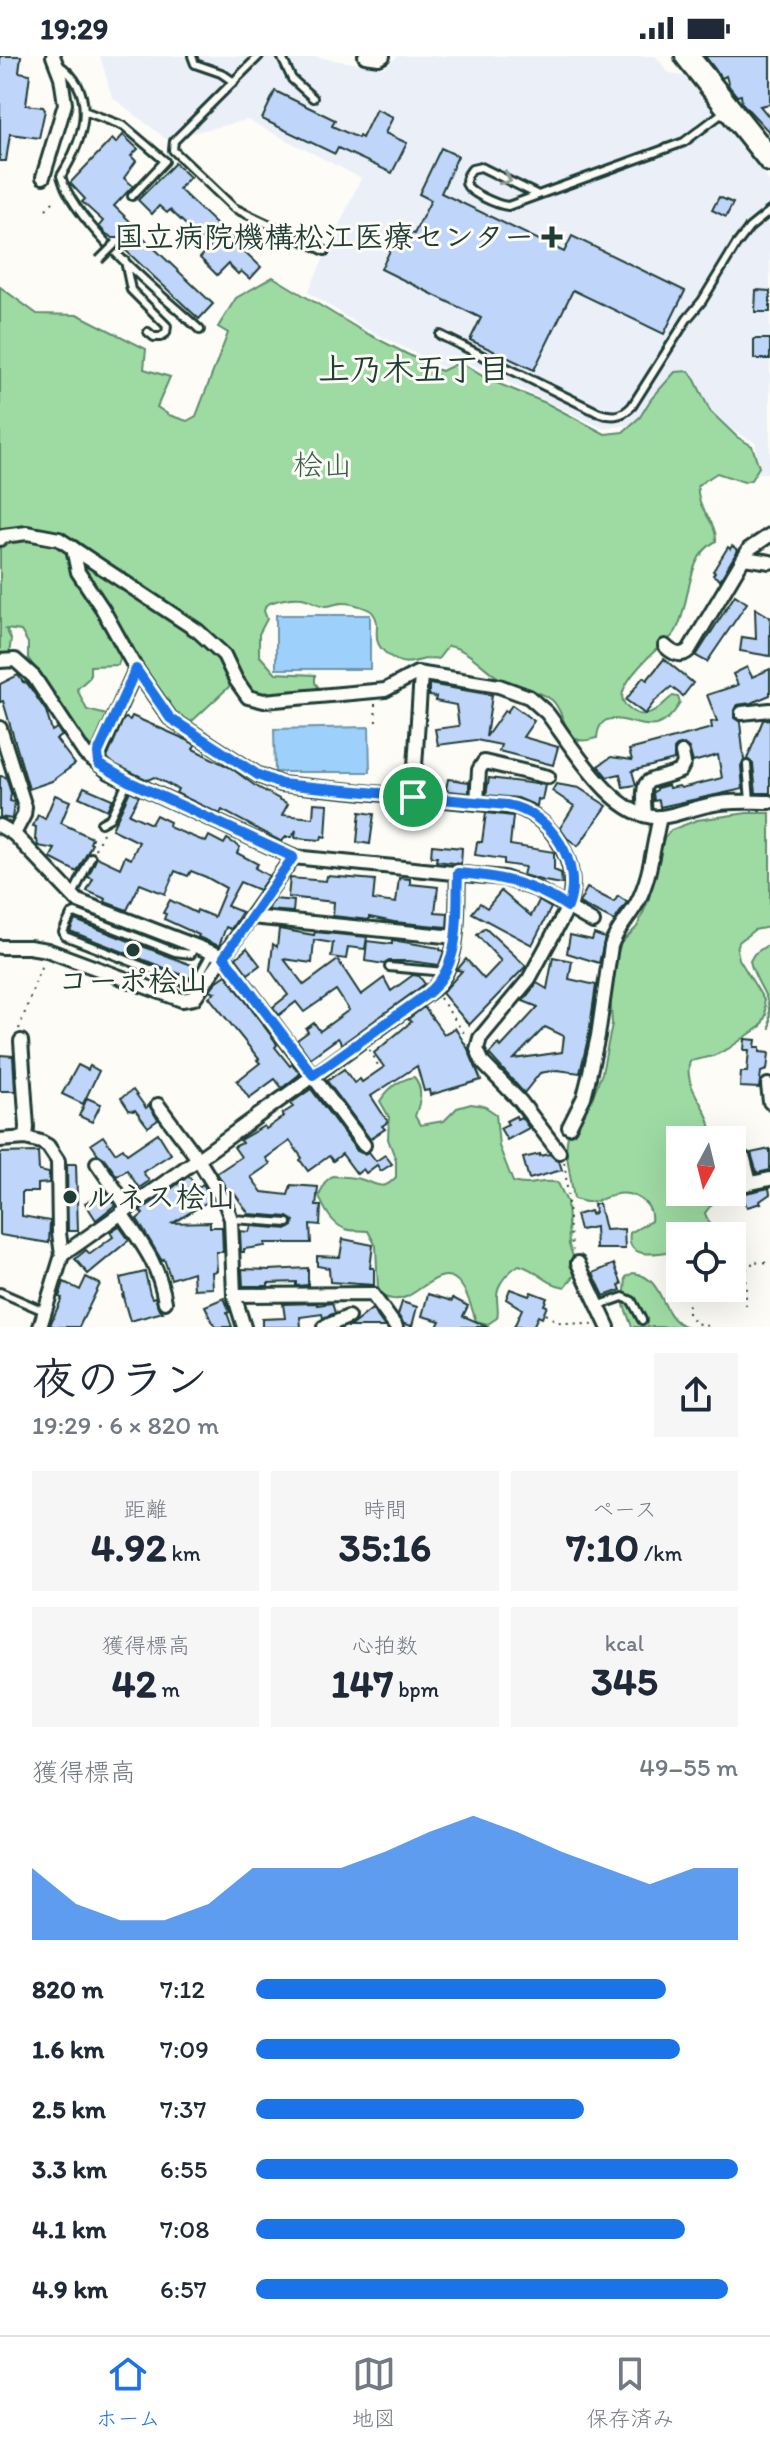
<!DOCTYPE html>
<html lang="ja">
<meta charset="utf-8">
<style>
body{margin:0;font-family:Itim,"Klee One",sans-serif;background:#f6f6f7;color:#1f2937;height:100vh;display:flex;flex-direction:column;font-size:30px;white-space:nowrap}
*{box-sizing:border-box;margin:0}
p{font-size:26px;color:#747a83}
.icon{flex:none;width:44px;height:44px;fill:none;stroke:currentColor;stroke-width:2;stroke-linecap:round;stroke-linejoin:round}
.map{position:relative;height:1271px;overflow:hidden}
.panel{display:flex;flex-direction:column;background:#fff;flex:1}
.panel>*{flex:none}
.needle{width:52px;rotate:187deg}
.tools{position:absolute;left:666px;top:1070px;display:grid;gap:16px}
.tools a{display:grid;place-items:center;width:80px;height:80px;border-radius:0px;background:#fff;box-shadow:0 8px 32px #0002;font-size:40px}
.pin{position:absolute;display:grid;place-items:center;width:68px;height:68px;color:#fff;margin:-34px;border:4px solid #fff;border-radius:50%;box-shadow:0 2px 8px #0007}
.round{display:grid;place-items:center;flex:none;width:84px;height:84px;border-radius:0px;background:#f6f6f7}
.headline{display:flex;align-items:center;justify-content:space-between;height:136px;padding:0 32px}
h1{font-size:44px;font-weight:700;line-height:60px}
.figures{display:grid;grid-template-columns:repeat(3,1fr);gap:12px;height:136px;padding:8px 32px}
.figures div{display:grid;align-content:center;border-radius:0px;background:#f6f6f7;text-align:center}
.figures b{font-size:40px;font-weight:700}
.figures small{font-size:22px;font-weight:400}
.figures p{font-size:22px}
.chart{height:224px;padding:16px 32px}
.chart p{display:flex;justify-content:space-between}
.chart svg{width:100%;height:144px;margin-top:8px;fill:#1a73e8;opacity:.7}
ul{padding:0 32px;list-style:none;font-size:26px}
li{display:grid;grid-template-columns:128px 96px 1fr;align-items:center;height:60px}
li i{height:20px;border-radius:10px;background:#1a73e8}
.status{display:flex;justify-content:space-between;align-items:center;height:56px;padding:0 40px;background:#fff;direction:ltr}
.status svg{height:22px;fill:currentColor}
.tab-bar{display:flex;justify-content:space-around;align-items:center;height:112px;border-top:2px solid #e0e1e3;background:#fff;font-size:22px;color:#747a83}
.tab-bar a{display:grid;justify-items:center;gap:4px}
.tab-bar .current{color:#1a73e8}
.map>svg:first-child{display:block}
</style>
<div class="status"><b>19:29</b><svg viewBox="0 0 49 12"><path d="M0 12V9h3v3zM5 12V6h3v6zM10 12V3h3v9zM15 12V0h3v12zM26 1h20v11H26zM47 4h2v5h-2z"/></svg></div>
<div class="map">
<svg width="770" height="1271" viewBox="0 0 770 1271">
<rect width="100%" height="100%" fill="#fdfcf7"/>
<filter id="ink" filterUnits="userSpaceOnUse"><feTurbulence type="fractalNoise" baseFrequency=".0125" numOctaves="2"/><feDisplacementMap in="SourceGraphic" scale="16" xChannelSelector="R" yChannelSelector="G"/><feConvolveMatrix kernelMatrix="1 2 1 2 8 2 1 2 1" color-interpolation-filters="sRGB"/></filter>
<g filter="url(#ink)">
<!-- built -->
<path fill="#ebf0f8" d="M100 0H310L384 12 398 0H656L668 16 685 21 770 126V417H756V387L701 357 604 373 458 302 445 312 364 272 308 236 361 122 247 64 166 83 112 41Z"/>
<!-- green -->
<g fill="#9edba3" stroke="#5e8c6c" stroke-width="2">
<path d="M273 221 364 276 436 313 442 315 456 308 465 309 487 323 546 347 605 378 623 376 640 361 651 343 675 316 689 315 695 324 710 355 737 381 752 390 759 411 751 424 744 426 717 417 698 429C695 453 717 464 716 485 685 502 691 545 677 573 674 581 666 585 660 590 648 601 630 618 624 633 617 648 634 661 648 658 658 656 665 645 673 640L678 641 680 647C674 657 668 665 656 669 636 674 600 645 597 682 588 684 581 687 574 681 562 670 563 654 552 644 537 632 515 633 500 623 483 612 467 592 448 590L438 603C424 599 410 612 396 604 363 585 385 573 373 557 370 552 351 547 344 547 338 546 332 550 326 550 318 550 310 543 302 542 291 541 275 544 266 549L264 555 267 563 259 578V599L275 617 315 619V627L320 633 311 637 255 641 202 574 77 485 59 478 20 472 0 475V231L37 258 79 259 146 293 144 313 170 321 157 351 169 359 187 365 196 360 228 277 218 271 236 242Z"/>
<path d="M20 482 57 487 67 495 74 519 96 551 122 597 118 609 90 610V621L77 633 87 654 107 659 94 692 83 688 74 667 28 602V587L21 575 6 573 11 583 9 599 0 600V486Z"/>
<path d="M87 509H91L185 570 215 595 233 627 188 669C147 637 112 560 85 514Z"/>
<path d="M747 757H770V871L754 874 739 886 737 893 739 903 764 944 766 959 761 970 728 993 713 1000 690 1005C683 1028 702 1044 709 1065 711 1071 711 1078 712 1084H680V1136H721L705 1157C707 1165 715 1172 713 1180H680V1194C663 1196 625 1207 630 1177L651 1165C654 1145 630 1134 613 1139 604 1141 597 1147 587 1146 583 1146 579 1144 574 1143L566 1094 568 1078 591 1045 602 1017 612 968 610 935 614 908 621 887 637 871 649 843 655 803 661 786 671 774 697 764Z"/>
<path d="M766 890H770V973C770 962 770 951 766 941 760 928 753 919 750 905L754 898Z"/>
<path d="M414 1021C424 1032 420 1047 415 1060L420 1069 444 1065 457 1052 471 1048 484 1050 496 1058 499 1090 513 1126C532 1132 542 1122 558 1127L567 1146 569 1189 575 1206 574 1220 565 1231C545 1228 538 1214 519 1209 509 1215 496 1228 497 1242 497 1250 499 1254 497 1262L488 1268 476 1265C472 1254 469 1239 461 1229 444 1206 423 1234 406 1241 397 1245 390 1243 381 1240L378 1234 376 1190 368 1175C362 1174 355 1175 349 1174 333 1171 324 1153 319 1140L325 1126 332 1120C342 1121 357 1121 366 1125 381 1130 384 1134 396 1121V1104L388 1083 389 1061 380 1045C389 1032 398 1024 414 1021Z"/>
<path d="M633 1217C667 1222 658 1262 687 1271H632L624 1249 626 1221Z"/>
</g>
<!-- water -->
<g fill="#9dd0fa" stroke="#6b95ab" stroke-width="2">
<rect x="276" y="559" width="94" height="54"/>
<path d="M369 671 370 716H275L274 673Z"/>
</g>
<!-- building -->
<g fill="#c0d5fa" stroke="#1f3d34" stroke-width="2" fill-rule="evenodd">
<path d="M0 0H21L19 16 30 18 26 49 43 51 45 54 39 82 10 78 6 105H0Z"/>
<path d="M705 0H770V48L760 50 770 62V77L742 47 741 39 737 40 729 30 726 20 722 22Z"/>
<path d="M275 35 335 64 332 70 358 82 359 80 362 82 376 53 393 61 385 77 407 87 392 117 338 92 335 98 262 63Z"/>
<path d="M123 79 138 93 131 100 136 105 124 122 133 130 114 150 138 173 136 175 213 248 199 263 121 190 120 182H113L105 177 99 170 103 165 82 146 85 143 70 127 112 83 116 87Z"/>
<path d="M441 92 458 100 441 137 564 196 572 180 685 235 664 278 573 234 534 314 470 284 481 262 381 213 401 172 414 178 431 144 419 138Z"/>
<path d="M175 107 190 121 179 133 261 211 250 223 241 215 238 218 228 208 217 219 200 202 210 191 170 154 167 157 159 150 152 158 138 144Z"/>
<path d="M719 141 733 147 726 161 712 154Z"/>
<path d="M756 234 770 235V256H755Z"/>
<rect x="754" y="283" width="16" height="20"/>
<path d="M732 490 738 494 720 524 713 519 715 516 713 515 728 491 730 493Z"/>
<path d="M735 539 747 547 707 606 696 600Z"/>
<path d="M755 552 770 561V600L740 595 742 581 756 583Z"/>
<path d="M664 603 693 627 683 640 671 631 655 645 645 658 626 644 643 621 647 624Z"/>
<path d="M747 611 752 621 770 613V639L751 647 737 649 734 654V662L740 666 744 704 741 710 743 733 660 751 659 744 654 745 653 736 657 734V732L668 729 669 732 679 730 681 732 722 722 718 699 693 706 689 692 684 688 677 690 674 693V704L632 715 636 729 623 731 620 718 607 721 598 710 611 701 632 704 629 694 712 672 711 666 717 665 707 639 738 629 733 618Z"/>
<path d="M18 619 23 626 27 627 46 655 52 675 57 672 62 680 56 683 75 708 52 725 29 733 3 645 0 646V628Z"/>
<path d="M429 628 492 639 486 681 505 654 507 656 512 649 534 665 523 681 558 691 553 709 499 695 501 689 476 684 438 689 435 673 459 670 456 649 435 645 436 641 429 640Z"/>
<path d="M132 660 187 684 195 689 193 693 231 712 254 729 288 748 282 759 313 762 314 747 328 748 326 781 322 780 321 784 295 782 296 774 292 781H285L282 786 222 754 220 758 176 737 178 733 154 721 148 724 114 708 107 702 123 664 126 662 130 664Z"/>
<path d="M770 663V737H756L753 708 747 703 763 664Z"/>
<path d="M0 720 6 721 11 737 10 745 14 746 12 763 0 761Z"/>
<path d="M489 722 545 729 542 744 538 743 537 750 518 742 486 739Z"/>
<path d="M448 723 469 726V737L449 735 446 733Z"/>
<path d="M556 728 579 732 607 750 578 790 567 782 560 772 574 750 552 735Z"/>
<path d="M84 731 112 743 107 754 79 741Z"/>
<path d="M130 735 139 740 129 758 151 768 156 759 170 766 169 769 171 772 206 786 209 780 224 788 227 783 240 791 237 797 258 808 255 812 269 820 259 834 240 826 227 850 242 856 231 873 226 871 219 890 198 881 199 879 164 863 166 858 163 857 170 844 196 857 197 854 214 861 226 832 206 821 191 815 188 820 175 815 165 838 140 828 127 854 105 846 106 843 87 835 93 823 88 821 97 801 120 812 125 800 131 803 139 786 112 773Z"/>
<path d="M55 739 70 745 61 767 92 782 90 787 92 788 77 816 50 802 55 793 38 790 37 784H35L36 771 33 770 38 759 45 763Z"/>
<path d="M360 756 374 758 370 788 357 786Z"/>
<path d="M486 757 513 760 510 789 554 796V814L561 817 562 828 544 825 523 819 525 811 504 808V803L475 799 477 786H482Z"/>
<path d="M432 789 462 792 461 808 436 805 437 801H431Z"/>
<path d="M327 820 375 824 373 844 396 847 399 822 410 823V828L438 831 435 856 448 857 447 871 394 866 369 861V864L333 860 334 846 288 841 290 822 326 825Z"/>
<path d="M587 832 614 846 618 840 627 846 614 865 579 847Z"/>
<path d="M501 835 531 860 539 845 551 852 532 889 472 857 480 847 487 852Z"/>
<path d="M274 843 294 845 293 856 268 854Z"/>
<path d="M75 864 173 902 197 911 190 922 70 875Z"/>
<path d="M485 872 526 910 469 969 442 937 462 915 457 914 466 903 484 923 501 905 477 879Z"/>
<path d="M279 873 314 879 315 876 367 881 365 893 348 891 346 903 331 901 333 887 314 884 312 907 284 903 304 929 338 904 361 939 384 922 391 935 413 919 419 920 425 928 342 988 338 982 310 1002 297 984 308 976 306 973 314 967 320 975 349 954 336 934 304 956 296 946 279 959 273 951 288 939 270 914 273 888 277 891Z"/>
<path d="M594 878 605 882 599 907 567 897 570 879 592 884Z"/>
<path d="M392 884 440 892V894L444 895 439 909 409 905H389L384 908 365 905 367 885 392 888Z"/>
<path d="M247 892 260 909 248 918 236 902Z"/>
<path d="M553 901 572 905 569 923 596 929 589 978 580 1017 557 1014 540 1017 524 1037 489 998 498 988 501 991 538 951 523 945 537 927 547 933ZM545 971 564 980 562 996 514 1003Z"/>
<path d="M226 919 275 985 277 989 275 991 290 1010 292 1008 300 1018 282 1032 275 1023 249 1042 237 1025 260 1007 257 1004 259 1003 209 941 215 936 210 934 216 926Z"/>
<path d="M424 951 444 978 455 972 468 993 481 1024 430 1039 429 1034 424 1035 417 1010 371 1040 388 1066 382 1070 385 1073 370 1083 327 1025 344 1013 354 1027 360 1023 362 1026 384 1011 374 997 411 966 408 963Z"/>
<path d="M745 983 756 984 755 991H760V996L769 997 767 1014 761 1016 759 1032 740 1031 741 1016H747L749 994H744Z"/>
<path d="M0 999 13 1000 15 1035H0Z"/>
<path d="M78 1009 88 1014 90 1010 99 1015 83 1048 62 1038Z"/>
<path d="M311 1033 357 1095 364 1098 369 1096 376 1105 385 1099 392 1108 381 1115 377 1109 366 1117 363 1113 357 1118 342 1098 333 1105 329 1100 308 1115 300 1104 302 1102 290 1085 266 1102 270 1108 251 1121 262 1136 288 1139 291 1129 318 1131 316 1150H321L320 1169 310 1168 311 1187H265V1190L244 1193V1196H241L240 1175 249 1176 251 1170 288 1173 293 1170 294 1165 288 1161 249 1158 232 1134 229 1137 217 1117 241 1101 234 1091 242 1087 240 1084 264 1070 266 1073 284 1060 282 1058 293 1051 291 1047Z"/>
<path d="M133 1034 146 1052 149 1049 158 1064 148 1071 135 1054 133 1055 129 1054 121 1042Z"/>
<path d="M87 1042 101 1048 92 1066 79 1060Z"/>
<path d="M516 1060 517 1063 521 1061 529 1072 507 1084 500 1072 508 1068 506 1065Z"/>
<path d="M158 1077 171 1098 143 1116 149 1125 139 1132 127 1114 117 1120 104 1102 98 1098 91 1088 103 1080 115 1097 123 1092 127 1098Z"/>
<path d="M770 1093V1114L757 1117 751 1097Z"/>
<path d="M38 1096 39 1115 49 1117V1127L38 1128V1136H22V1160L50 1165 49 1187 0 1179V1097Z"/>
<path d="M540 1098V1100L549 1098 559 1105 562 1114 529 1123 523 1102Z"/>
<path d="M67 1108H76L78 1175H68Z"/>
<path d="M189 1120 197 1132 203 1128 212 1143 173 1167 210 1166V1171H222L223 1196H216L217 1215 212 1216 213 1232 194 1233 193 1216 171 1223 164 1203 162 1205 137 1163 143 1158 140 1155Z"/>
<path d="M769 1132 770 1138 760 1145 761 1147 747 1151 741 1138Z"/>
<path d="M106 1136 115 1149 96 1164 85 1147Z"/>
<path d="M594 1148H599L605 1174 624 1173 625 1193H596L595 1171 580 1174 576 1159 590 1155 591 1158 595 1157Z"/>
<path d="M119 1170 129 1184 88 1218 75 1203 86 1194 90 1198 113 1181 110 1176Z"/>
<path d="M343 1183 373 1189 370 1212H374V1229L330 1226 329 1212 317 1210V1200L340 1201Z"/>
<path d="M614 1208 622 1228 619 1229 621 1234 604 1240 593 1217Z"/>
<path d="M308 1212V1229L296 1230V1226L268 1227V1230H243L242 1213 269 1214Z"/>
<path d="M145 1216 150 1238 152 1242 155 1241 158 1251 163 1256 130 1265 122 1238 124 1240 120 1222Z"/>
<path d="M86 1221 100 1228 79 1271H55L50 1269 62 1242 59 1241 64 1226 80 1234Z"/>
<path d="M510 1233 529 1240 531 1236 547 1242 544 1249 547 1250 542 1262 538 1260 533 1271H514L522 1253 506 1243Z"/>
<path d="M428 1238 452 1245 453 1242 468 1250 463 1260 489 1271H437L440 1265 422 1260Z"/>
<path d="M224 1242 230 1256 227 1257 232 1271H215L205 1250Z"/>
<path d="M402 1246 417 1251 412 1270 404 1268 398 1259Z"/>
<path d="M317 1247V1249L332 1247 335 1257 323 1262 322 1258 300 1261 301 1271H262V1263L285 1262 283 1248Z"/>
<path d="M372 1253 385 1271H347L352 1269Z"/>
</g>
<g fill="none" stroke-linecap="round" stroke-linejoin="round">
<defs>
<g id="lane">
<path d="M192 0 195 8 221 17 234 26"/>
<path d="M259 0 174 85 173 94 234 152 325 195"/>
<path d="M281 0 292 23 313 42"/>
<path d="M58 8C100 37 83 85 61 120 75 170 161 238 200 274"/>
<path d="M84 55 124 70 165 105 132 140"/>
<path d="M536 138 481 111 472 113C469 117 466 120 466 126 466 136 498 149 508 150L684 86 725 55"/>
<path d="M125 205 131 234 167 270 166 277 160 281H154L148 276"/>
<path d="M440 279 597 356C611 361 621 362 632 350L687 263 702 245 736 189 749 172 770 155"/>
<path d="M747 709 750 745"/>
<path d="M101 767 110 762 128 725"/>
<path d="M72 841 91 801"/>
<path d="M195 889 191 898 175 896 75 857 71 859 63 876 65 880 191 929 194 928 212 896"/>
<path d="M389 911 445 916"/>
<path d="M232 1163 288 1167"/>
<path d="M0 1236 44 1255"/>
<path d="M600 1249 623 1241 632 1245 642 1264"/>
</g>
<g id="street">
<path d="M365 0 379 2 383 0"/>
<path d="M43 121 65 48 61 21 53 0"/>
<path d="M0 483 3 480 27 477 59 483 198 575 224 599 236 624 248 641 264 645 385 634 417 617 499 630 529 641 547 657C571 688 615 766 661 761 677 759 693 752 709 749 728 744 750 746 770 746"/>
<path d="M73 492 78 516 102 552 136 613 170 662 258 719 281 728 517 751C555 766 582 810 568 851L529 923 480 982 477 993 483 1007 520 1045 559 1096"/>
<path d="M744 502 770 506"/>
<path d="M665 590C672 597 681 602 689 594L749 493 770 479"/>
<path d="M0 605 15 604 34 621 85 698 99 708"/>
<path d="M136 613 97 701 99 708 109 716 293 801 504 822 536 833 593 866"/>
<path d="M742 657 770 654"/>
<path d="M0 672 25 751 24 759 14 778"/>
<path d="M413 741 421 618"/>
<path d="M477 746 479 714 484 706 548 721"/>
<path d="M645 759C641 715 646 729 680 715L684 707 682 697"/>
<path d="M0 770 14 778 78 845 224 901 364 1089"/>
<path d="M251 861 455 881"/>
<path d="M0 891H29L47 894 182 944 194 942 293 801"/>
<path d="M21 985 27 1071 26 1082"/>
<path d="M768 1029 770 1046"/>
<path d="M158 1049 198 1103 226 1149 231 1163 234 1239 244 1271"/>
<path d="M569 1071 584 1041 588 1025 598 980 611 890C616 874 629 862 637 847 651 821 653 789 660 761"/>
<path d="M0 1084 26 1082 41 1086 48 1090 58 1105 59 1177 62 1199 40 1271"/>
<path d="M732 1096 744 1103 750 1127"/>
<path d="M97 1107 128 1152"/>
<path d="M742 1129 770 1123"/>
<path d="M121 1157C142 1188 159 1208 165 1246"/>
<path d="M62 1199 198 1103 434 933C462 904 456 855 458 817"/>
<path d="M578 1207 608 1271"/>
<path d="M234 1239 372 1238 396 1271"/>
<path d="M324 1271 348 1261"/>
</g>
<path id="highway" d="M687 0 770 104"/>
</defs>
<!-- lane casing -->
<use href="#lane" stroke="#1f3d34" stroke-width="12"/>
<!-- street casing -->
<use href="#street" stroke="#1f3d34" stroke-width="18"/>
<!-- highway casing -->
<use href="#highway" stroke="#1f3d34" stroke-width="28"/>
<!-- path -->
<g stroke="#1f3d34" stroke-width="2" stroke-dasharray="2 6" stroke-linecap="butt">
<path d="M46 153 54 145"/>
<path d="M375 648 376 667"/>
<path d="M95 793 103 777"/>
<path d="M440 942 466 980"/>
<path d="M19 973 42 908"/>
<path d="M369 994 378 1007 376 1009 378 1012"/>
<path d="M564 1106C569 1135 567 1165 573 1194"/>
<path d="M732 1211 746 1214V1253"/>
<path d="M746 1214 752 1209V1205L770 1207"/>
<path d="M688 1232V1258L695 1267 712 1271"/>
<path d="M545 1258 558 1266 594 1269"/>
</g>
<!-- lane -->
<use href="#lane" stroke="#fdfcf7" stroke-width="6"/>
<!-- street -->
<use href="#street" stroke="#fdfcf7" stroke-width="12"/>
<!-- highway -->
<use href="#highway" stroke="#fdfcf7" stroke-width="22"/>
<defs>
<path id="lane-bridge" d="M99 204 116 187"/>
</defs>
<!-- lane-bridge casing -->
<use href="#lane-bridge" stroke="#1f3d34" stroke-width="12" stroke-linecap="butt"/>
<!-- lane-bridge -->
<use href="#lane-bridge" stroke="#fdfcf7" stroke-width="6"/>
</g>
<!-- one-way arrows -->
<defs><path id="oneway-chevron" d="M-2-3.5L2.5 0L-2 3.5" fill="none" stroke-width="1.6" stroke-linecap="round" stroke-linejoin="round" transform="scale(2)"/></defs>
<use stroke="#8e9c96" href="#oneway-chevron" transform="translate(506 123) rotate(26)"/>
</g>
<g fill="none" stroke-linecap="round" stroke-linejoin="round" filter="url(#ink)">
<defs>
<path id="route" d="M136 613 170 662 258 719 281 728 507 749C551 757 584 808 568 851 534 828 499 820 458 817 456 858 463 910 427 938L313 1019 224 901 293 801 128 725 99 708 98 697Z"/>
</defs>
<!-- route casing -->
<use href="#route" stroke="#fff" stroke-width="16"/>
<!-- route -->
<use href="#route" stroke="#1a73e8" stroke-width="10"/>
</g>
<!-- markers -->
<g fill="#1f3d34" stroke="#fdfcf7" stroke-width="3">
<path d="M548 169h8v8h8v8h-8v8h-8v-8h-8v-8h8z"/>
<circle cx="133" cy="894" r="8"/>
<circle cx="70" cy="1141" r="8"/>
</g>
<g text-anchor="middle" stroke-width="6" stroke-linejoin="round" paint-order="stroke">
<!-- poi labels -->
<g font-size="30" font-weight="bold" fill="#1f3d34" stroke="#fdfcf7" text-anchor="end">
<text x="534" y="191">国立病院機構松江医療センター</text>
<text x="133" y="935" text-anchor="middle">コーポ桧山</text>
<text x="86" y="1151" text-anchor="start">ルネス桧山</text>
</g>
<!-- park labels -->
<g font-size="30" fill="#385d4a" stroke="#fdfcf7">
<text x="323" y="419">桧山</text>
</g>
<!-- neighbourhood labels -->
<g font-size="32" font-weight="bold" fill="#1f3d34" stroke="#fdfcf7">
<text x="414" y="324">上乃木五丁目</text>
</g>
</g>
</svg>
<div class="tools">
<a><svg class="needle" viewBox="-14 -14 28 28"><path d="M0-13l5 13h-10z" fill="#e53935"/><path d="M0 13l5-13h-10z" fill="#747a83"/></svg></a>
<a><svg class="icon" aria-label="locate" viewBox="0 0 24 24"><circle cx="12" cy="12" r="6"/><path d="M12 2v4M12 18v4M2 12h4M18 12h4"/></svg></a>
</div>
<div class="pin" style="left:413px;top:741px;background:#1e9e55"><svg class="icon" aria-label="arrive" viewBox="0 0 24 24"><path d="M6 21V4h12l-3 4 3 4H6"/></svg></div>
</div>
<section class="panel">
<div class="headline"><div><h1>夜のラン</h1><p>19:29 · 6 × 820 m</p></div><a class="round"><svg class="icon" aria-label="share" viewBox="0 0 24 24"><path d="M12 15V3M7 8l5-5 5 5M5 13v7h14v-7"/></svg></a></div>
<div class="figures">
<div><p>距離</p><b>4.92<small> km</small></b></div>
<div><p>時間</p><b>35:16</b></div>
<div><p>ペース</p><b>7:10<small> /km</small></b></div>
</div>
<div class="figures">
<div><p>獲得標高</p><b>42<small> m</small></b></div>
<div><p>心拍数</p><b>147<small> bpm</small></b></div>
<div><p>kcal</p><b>345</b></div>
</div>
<div class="chart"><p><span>獲得標高</span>49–55 m</p>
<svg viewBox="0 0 160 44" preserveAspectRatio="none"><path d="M0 44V22L10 33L20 38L30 38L40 33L50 22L60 22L70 22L80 17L90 11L100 6L110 11L120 17L130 22L140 27L150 22L160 22V44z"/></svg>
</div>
<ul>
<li><b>820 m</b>7:12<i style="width:85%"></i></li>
<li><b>1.6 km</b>7:09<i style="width:88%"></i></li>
<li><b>2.5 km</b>7:37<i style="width:68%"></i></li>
<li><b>3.3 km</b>6:55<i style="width:100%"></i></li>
<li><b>4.1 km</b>7:08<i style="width:89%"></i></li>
<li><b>4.9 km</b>6:57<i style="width:98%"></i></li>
</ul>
</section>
<nav class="tab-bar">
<a class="current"><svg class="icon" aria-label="home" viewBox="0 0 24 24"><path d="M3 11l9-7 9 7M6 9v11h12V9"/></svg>ホーム</a>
<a><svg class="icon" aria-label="map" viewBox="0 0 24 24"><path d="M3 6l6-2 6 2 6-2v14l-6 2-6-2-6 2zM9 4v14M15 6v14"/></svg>地図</a>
<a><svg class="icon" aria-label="saved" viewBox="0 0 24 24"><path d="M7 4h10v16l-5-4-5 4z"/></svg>保存済み</a>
</nav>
